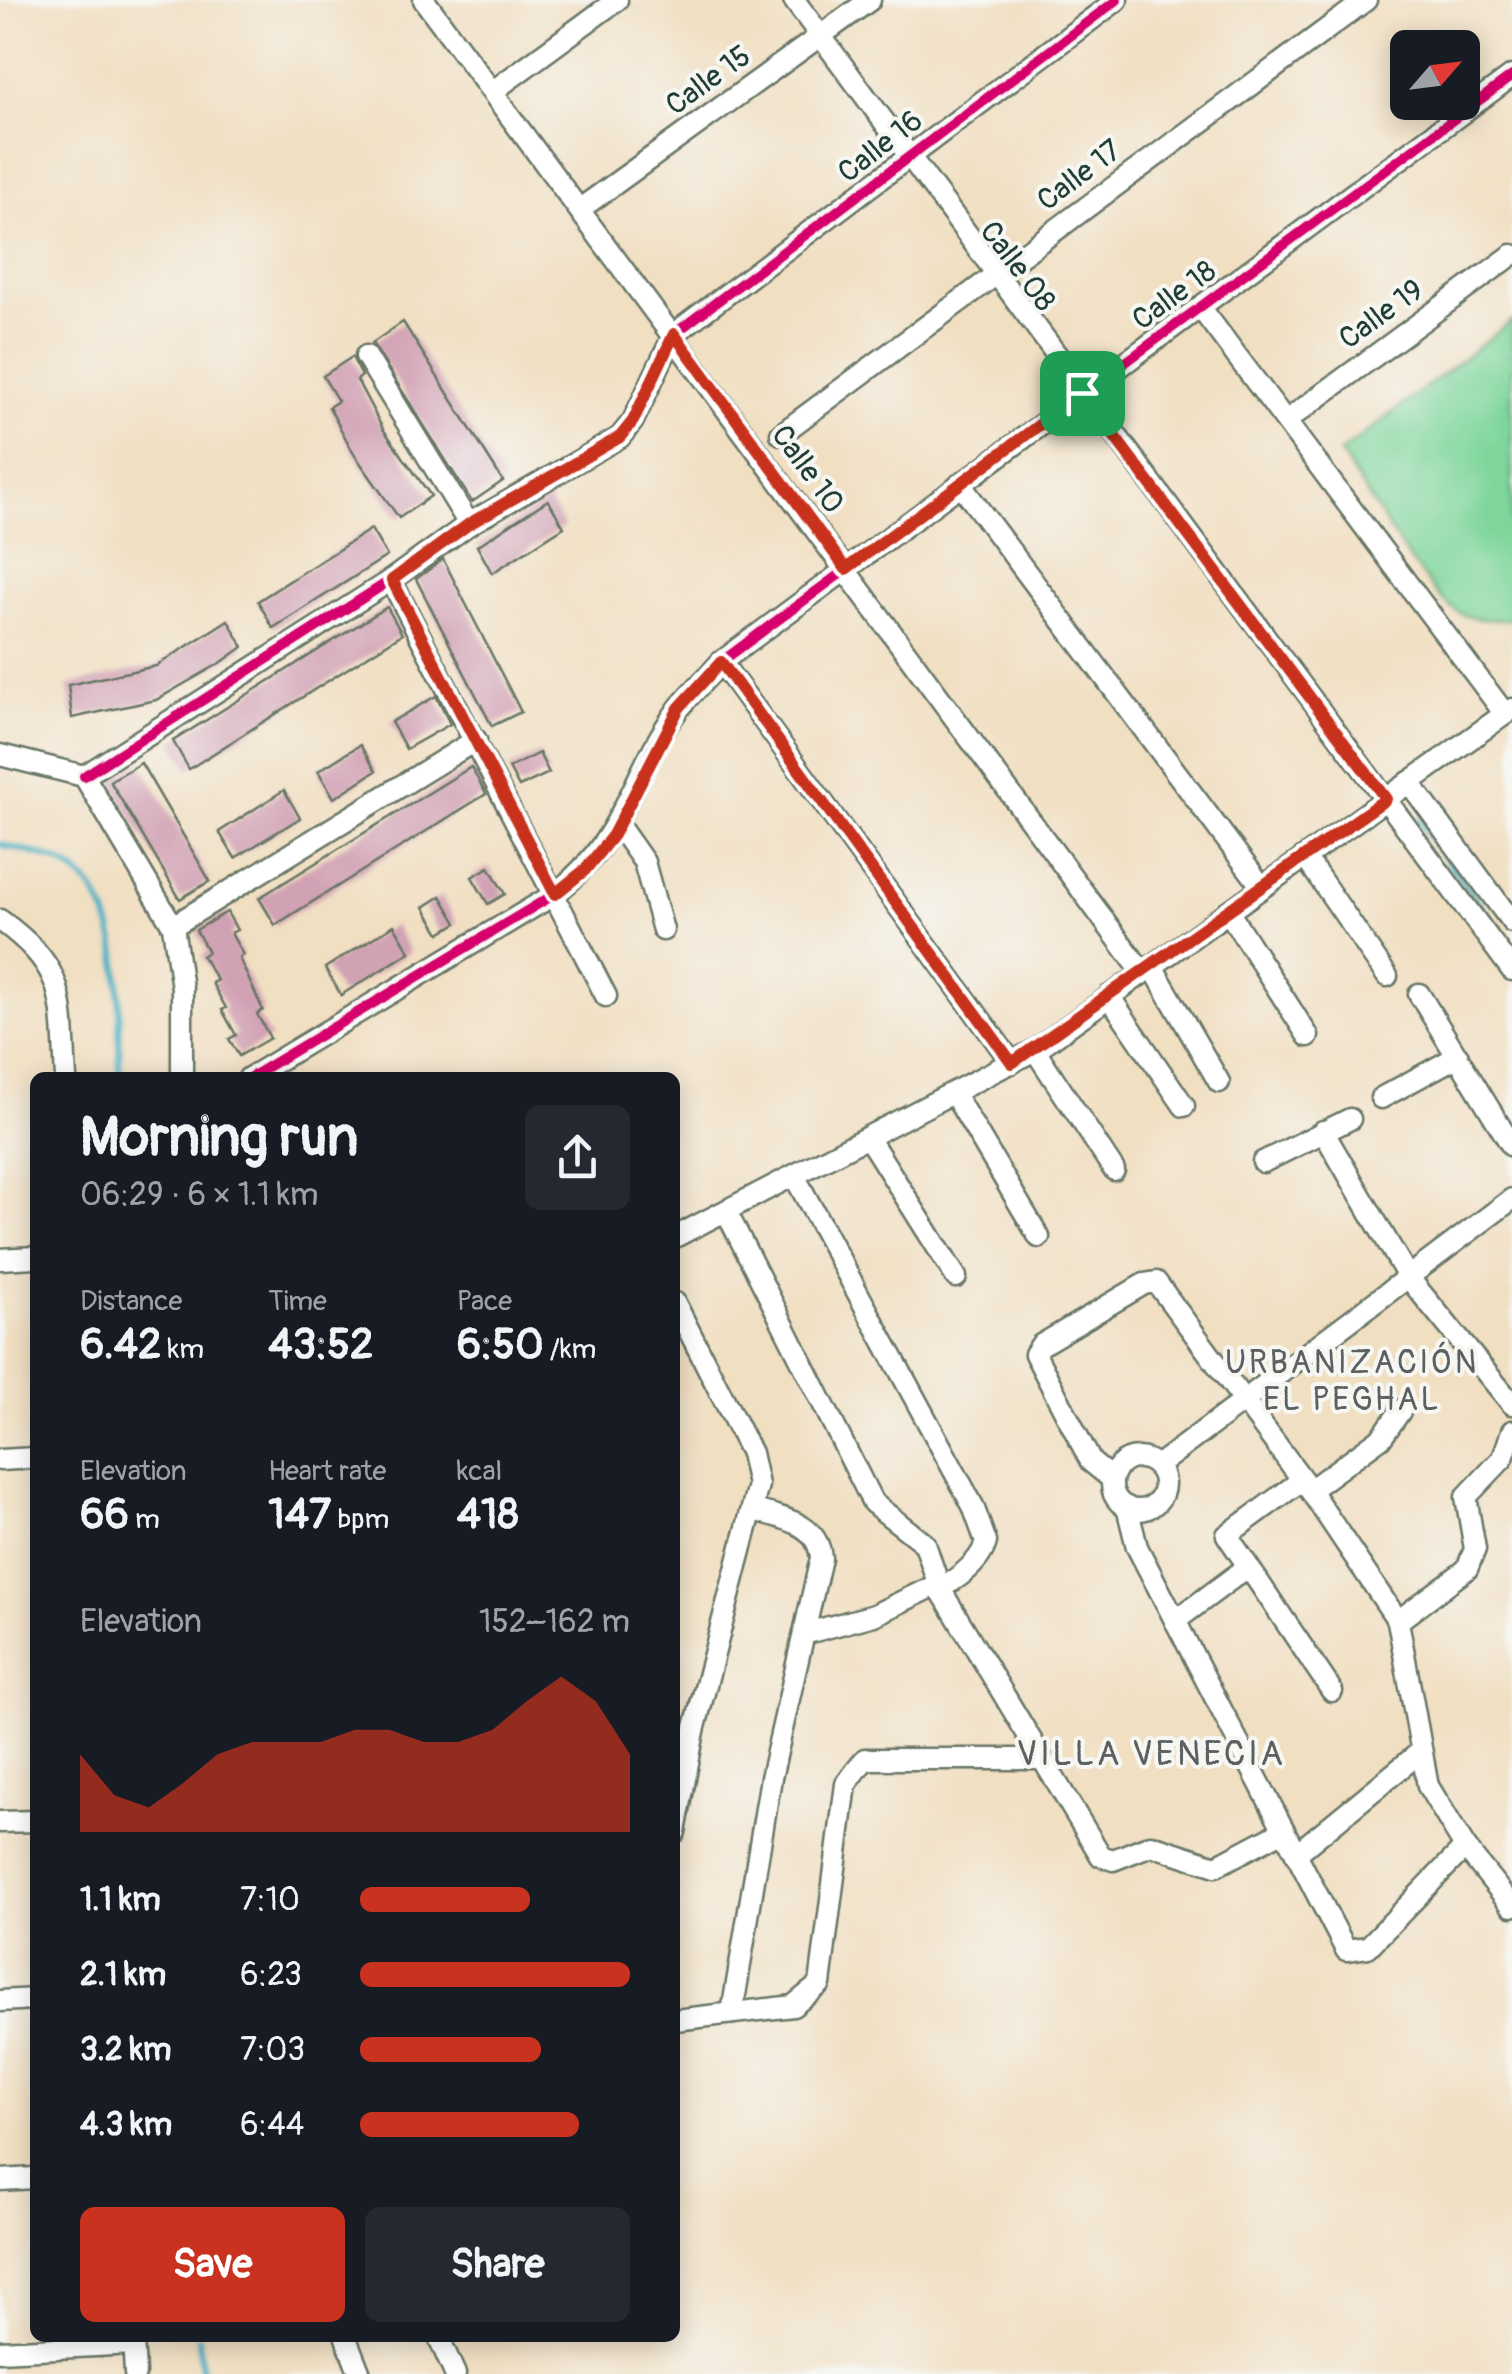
<!DOCTYPE html>
<meta charset="utf-8">
<style>
body{margin:0;font-family:Pangolin,sans-serif;background:#242831;color:#f1f3f6;height:100vh;display:flex;flex-direction:column;font-size:38px;white-space:nowrap}
*{box-sizing:border-box;margin:0}
p{font-size:32px;color:#9ea1a6}
.icon{flex:none;width:55px;height:55px;fill:none;stroke:currentColor;stroke-width:2;stroke-linecap:round;stroke-linejoin:round}
.map{position:relative;flex:1;overflow:hidden}
.panel{position:absolute;left:30px;top:1072px;width:650px;height:1270px;display:flex;flex-direction:column;background:#171b24;border-radius:15px;box-shadow:0 5px 25px #0003}
.panel>*{flex:none}
.needle{width:65px;rotate:62deg}
.fabs{position:absolute;left:1390px;top:30px;display:grid;gap:20px}
.fabs a{display:grid;place-items:center;width:90px;height:90px;border-radius:15px;background:#171b24;box-shadow:0 5px 25px #0003;font-size:50px}
.pin{position:absolute;display:grid;place-items:center;width:85px;height:85px;color:#fff;margin:-42px;border-radius:20px;box-shadow:0 5px 15px #0006}
.round{display:grid;place-items:center;flex:none;width:105px;height:105px;border-radius:15px;background:#242831}
.overview{display:flex;align-items:center;justify-content:space-between;height:170px;padding:0 50px}
h1{font-size:55px;font-weight:700;line-height:75px}
.stats{display:grid;grid-template-columns:repeat(3,1fr);gap:15px;height:170px;padding:10px 50px}
.stats div{display:grid;align-content:center}
.stats b{font-size:42px;font-weight:700}
.stats small{font-size:28px;font-weight:400}
.stats p{font-size:28px}
.chart{height:280px;padding:20px 50px}
.chart p{display:flex;justify-content:space-between}
.chart svg{width:100%;height:180px;margin-top:10px;fill:#c8321e;opacity:.7}
.primary-button{display:flex;gap:20px;margin-top:auto;padding:20px 50px}
.primary-button a{flex:1;height:115px;border-radius:15px;background:#c8321e;color:#fff;font-size:40px;font-weight:700;line-height:115px;text-align:center}
.primary-button a+a{background:#242831;color:#f1f3f6}
ul{padding:0 50px;list-style:none;font-size:32px}
li{display:grid;grid-template-columns:160px 120px 1fr;align-items:center;height:75px}
li i{height:25px;border-radius:12px;background:#c8321e}
.map>svg:first-child{display:block}
</style>
<div class="map">
<svg width="1512" height="2374" viewBox="0 0 1512 2374">
<rect width="100%" height="100%" fill="#f6f6f2"/>
<filter id="ink" filterUnits="userSpaceOnUse"><feTurbulence type="fractalNoise" baseFrequency=".01" numOctaves="2"/><feDisplacementMap in="SourceGraphic" scale="20" xChannelSelector="R" yChannelSelector="G"/><feConvolveMatrix kernelMatrix="1 2 1 2 8 2 1 2 1" color-interpolation-filters="sRGB"/></filter>
<filter id="wash" filterUnits="userSpaceOnUse"><feTurbulence type="fractalNoise" baseFrequency=".0048" numOctaves="4" result="noise"/><feDisplacementMap in="SourceGraphic" scale="40" xChannelSelector="R" yChannelSelector="G"/><feGaussianBlur stdDeviation="2.25" result="paint"/><feColorMatrix in="noise" values="0 0 0 0 0 0 0 0 0 0 0 0 0 0 0 0 0 1.4 0 .05"/><feComposite in="paint" operator="in"/></filter>
<g filter="url(#wash)">
<rect width="100%" height="100%" fill="#f1dfc2"/>
<!-- green -->
<path fill="#7ed69b" stroke="#4e8a68" stroke-width="2.5" d="M1512 321V619C1494 620 1474 622 1458 612 1423 591 1366 490 1340 453Z"/>
<g fill="none" stroke-linecap="round" stroke-linejoin="round">
<!-- stream -->
<g stroke="#47b1c5" stroke-width="6">
<path d="M1417 819 1500 932"/>
<path d="M0 844C21 850 48 855 67 866 134 908 116 1010 120 1078"/>
<path d="M199 2338 202 2374"/>
</g>
</g>
<g id="blocks">
<!-- building -->
<g fill="#d1a1b4">
<path d="M403 322 503 481 472 502 372 343Z"/>
<path d="M352 357 362 376 357 380 383 429 431 496 399 518 354 454 329 407 338 401 323 376Z"/>
<path d="M548 500 564 527 492 573 477 546Z"/>
<path d="M371 529 387 556 273 628 258 601Z"/>
<path d="M443 559 521 712 492 726 416 579Z"/>
<path d="M387 607 402 634 189 769 173 741Z"/>
<path d="M228 620 243 647 222 662 156 700 72 718 68 685 156 666Z"/>
<path d="M436 696 450 724 406 749 391 722Z"/>
<path d="M360 745 376 771 334 798 318 771Z"/>
<path d="M539 753 549 773 519 787 509 768Z"/>
<path d="M141 763 210 881 180 899 110 781Z"/>
<path d="M471 767 486 794 275 925 259 898Z"/>
<path d="M284 790 300 818 235 858 219 832Z"/>
<path d="M489 867 505 894 488 904 472 877Z"/>
<path d="M441 896 457 923 440 933 424 907Z"/>
<path d="M227 912 237 930 231 933 243 955 239 958 263 1010 257 1014 270 1038 239 1056 229 1039 236 1035 222 1010 226 1008 212 983 217 980 202 956 208 952 196 930Z"/>
<path d="M394 925 410 952 341 995 325 968Z"/>
</g>
</g>
</g>
<g filter="url(#ink)">
<use href="#blocks" fill-opacity="0" stroke="#687666" stroke-width="2.5"/>
<g fill="none" stroke-linecap="round" stroke-linejoin="round">
<defs>
<g id="minor">
<path d="M424 0 1143 973"/>
<path d="M794 0 1512 970"/>
<path d="M493 91 617 0"/>
<path d="M580 209 870 0"/>
<path d="M1200 307 1505 714"/>
<path d="M366 356 469 524"/>
<path d="M1286 421 1512 255"/>
<path d="M781 434 1366 0"/>
<path d="M960 484 1262 887"/>
<path d="M391 580 606 996"/>
<path d="M721 662 1012 1063"/>
<path d="M0 755 84 776 173 926 182 988V1078"/>
<path d="M84 776 391 580 469 524 620 437 633 421 674 334 1117 0"/>
<path d="M1409 782 1512 922"/>
<path d="M618 825 644 862 663 930"/>
<path d="M1305 857 1387 976"/>
<path d="M1228 911 1308 1036"/>
<path d="M0 920C69 970 61 999 66 1078"/>
<path d="M173 926 476 740"/>
<path d="M1152 966 1219 1082"/>
<path d="M1419 994 1512 1146"/>
<path d="M1109 996 1184 1106"/>
<path d="M1035 1050 1114 1170"/>
<path d="M249 1078 555 894C630 834 628 777 679 708 692 692 708 677 721 662L1512 76"/>
<path d="M954 1094 1039 1237"/>
<path d="M1381 1098 1458 1056"/>
<path d="M1323 1131 1408 1277 1512 1404"/>
<path d="M869 1139 956 1277"/>
<path d="M1263 1162 1350 1119"/>
<path d="M795 1177 973 1506 986 1542C981 1562 951 1588 930 1588L874 1615 807 1633"/>
<path d="M726 1211 873 1503 925 1544 940 1589 1101 1856 1113 1860 1151 1845 1216 1866 1284 1830"/>
<path d="M675 1237 1035 1050 1512 709"/>
<path d="M0 1259 35 1257"/>
<path d="M675 1303 751 1453 758 1485 694 1731 675 1832"/>
<circle cx="1138" cy="1484" r="26"/>
<path d="M0 1460 35 1458"/>
<path d="M1157 1466 1512 1199"/>
<path d="M1112 1479 1091 1462 1035 1354 1041 1345 1144 1284 1156 1282 1310 1490 1398 1621 1428 1786 1465 1847 1512 1906"/>
<path d="M1302 1480 1227 1535 1332 1691"/>
<path d="M1310 1490 1382 1437 1401 1410"/>
<path d="M1127 1507 1137 1547 1346 1950 1368 1947 1465 1847"/>
<path d="M1175 1621 1246 1568"/>
<path d="M1398 1621 1467 1569 1475 1549 1466 1497 1503 1458 1512 1431"/>
<path d="M0 1822 35 1821"/>
<path d="M1297 1853 1419 1753"/>
<path d="M0 2001 35 1999"/>
<path d="M732 2013 771 1778 821 1558C818 1523 783 1518 754 1510"/>
<path d="M675 2020 793 2006 820 1984 846 1784 865 1759H1041"/>
<path d="M0 2180 35 2178"/>
<path d="M133 2338 135 2374"/>
<path d="M346 2338 360 2374"/>
<path d="M439 2338 455 2374"/>
<path d="M0 2351 133 2344"/>
</g>
</defs>
<!-- minor casing -->
<use href="#minor" stroke="#687666" stroke-width="25"/>
<!-- minor -->
<use href="#minor" stroke="#fff" stroke-width="20"/>
<defs>
<g id="cycleway">
<path d="M84 776 391 580 469 524 620 437 633 421 674 334 1117 0"/>
<path d="M249 1078 555 894C630 834 628 777 679 708 692 692 708 677 721 662L1512 76"/>
</g>
</defs>
<!-- cycleway casing -->
<use href="#cycleway" stroke="#f6f6f2" stroke-width="16"/>
<!-- cycleway -->
<use href="#cycleway" stroke="#d6006c" stroke-width="10"/>
</g>
</g>
<g fill="none" stroke-linecap="round" stroke-linejoin="round" filter="url(#ink)">
<defs>
<path id="route" d="M674 334 846 569 1082 393 1386 799 1012 1063 721 662 679 708 613 835 585 870 555 894 392 580 469 524 620 437 633 421Z"/>
</defs>
<!-- route casing -->
<use href="#route" stroke="#fff" stroke-width="20"/>
<!-- route -->
<use href="#route" stroke="#c8321e" stroke-width="12"/>
</g>
<g text-anchor="middle" stroke-width="8" stroke-linejoin="round" paint-order="stroke">
<!-- street labels -->
<g font-size="30" fill="#1f3d34" stroke="#f6f6f2">
<text transform="translate(708 80) rotate(-36)" y="10">Calle 15</text>
<text transform="translate(880 146) rotate(-38)" y="10">Calle 16</text>
<text transform="translate(1079 175) rotate(-37)" y="10">Calle 17</text>
<text transform="translate(1018 266) rotate(53)" y="10">Calle 08</text>
<text transform="translate(1174 295) rotate(-36)" y="10">Calle 18</text>
<text transform="translate(1381 314) rotate(-36)" y="10">Calle 19</text>
<text transform="translate(808 469) rotate(54)" y="10">Calle 10</text>
</g>
<!-- neighbourhood labels -->
<g font-size="32" letter-spacing="2.5" fill="#5d6061" stroke="#f6f6f2">
<text x="1352" y="1373">URBANIZACIÓN<tspan x="1352" dy="37">EL PEGHAL</tspan></text>
</g>
<!-- quarter labels -->
<g font-size="35" letter-spacing="2.5" fill="#5d6061" stroke="#f6f6f2">
<text x="1151" y="1765">VILLA VENECIA</text>
</g>
</g>
</svg>
<div class="fabs">
<a><svg class="needle" viewBox="-14 -14 28 28"><path d="M0-13l5 13h-10z" fill="#e53935"/><path d="M0 13l5-13h-10z" fill="#9ea1a6"/></svg></a>
</div>
<div class="pin" style="left:1082px;top:393px;background:#1e9e55"><svg class="icon" aria-label="arrive" viewBox="0 0 24 24"><path d="M6 21V4h12l-3 4 3 4H6"/></svg></div>
<section class="panel">
<div class="overview"><div><h1>Morning run</h1><p>06:29 · 6 × 1.1 km</p></div><a class="round"><svg class="icon" aria-label="share" viewBox="0 0 24 24"><path d="M12 15V3M7 8l5-5 5 5M5 13v7h14v-7"/></svg></a></div>
<div class="stats">
<div><p>Distance</p><b>6.42<small> km</small></b></div>
<div><p>Time</p><b>43:52</b></div>
<div><p>Pace</p><b>6:50<small> /km</small></b></div>
</div>
<div class="stats">
<div><p>Elevation</p><b>66<small> m</small></b></div>
<div><p>Heart rate</p><b>147<small> bpm</small></b></div>
<div><p>kcal</p><b>418</b></div>
</div>
<div class="chart"><p><span>Elevation</span>152–162 m</p>
<svg viewBox="0 0 160 44" preserveAspectRatio="none"><path d="M0 44V25L10 35L20 38L30 32L40 25L50 22L60 22L70 22L80 19L90 19L100 22L110 22L120 19L130 12L140 6L150 12L160 25V44z"/></svg>
</div>
<ul>
<li><b>1.1 km</b>7:10<i style="width:63%"></i></li>
<li><b>2.1 km</b>6:23<i style="width:100%"></i></li>
<li><b>3.2 km</b>7:03<i style="width:67%"></i></li>
<li><b>4.3 km</b>6:44<i style="width:81%"></i></li>
</ul>
<div class="primary-button"><a>Save</a><a>Share</a></div>
</section>
</div>
